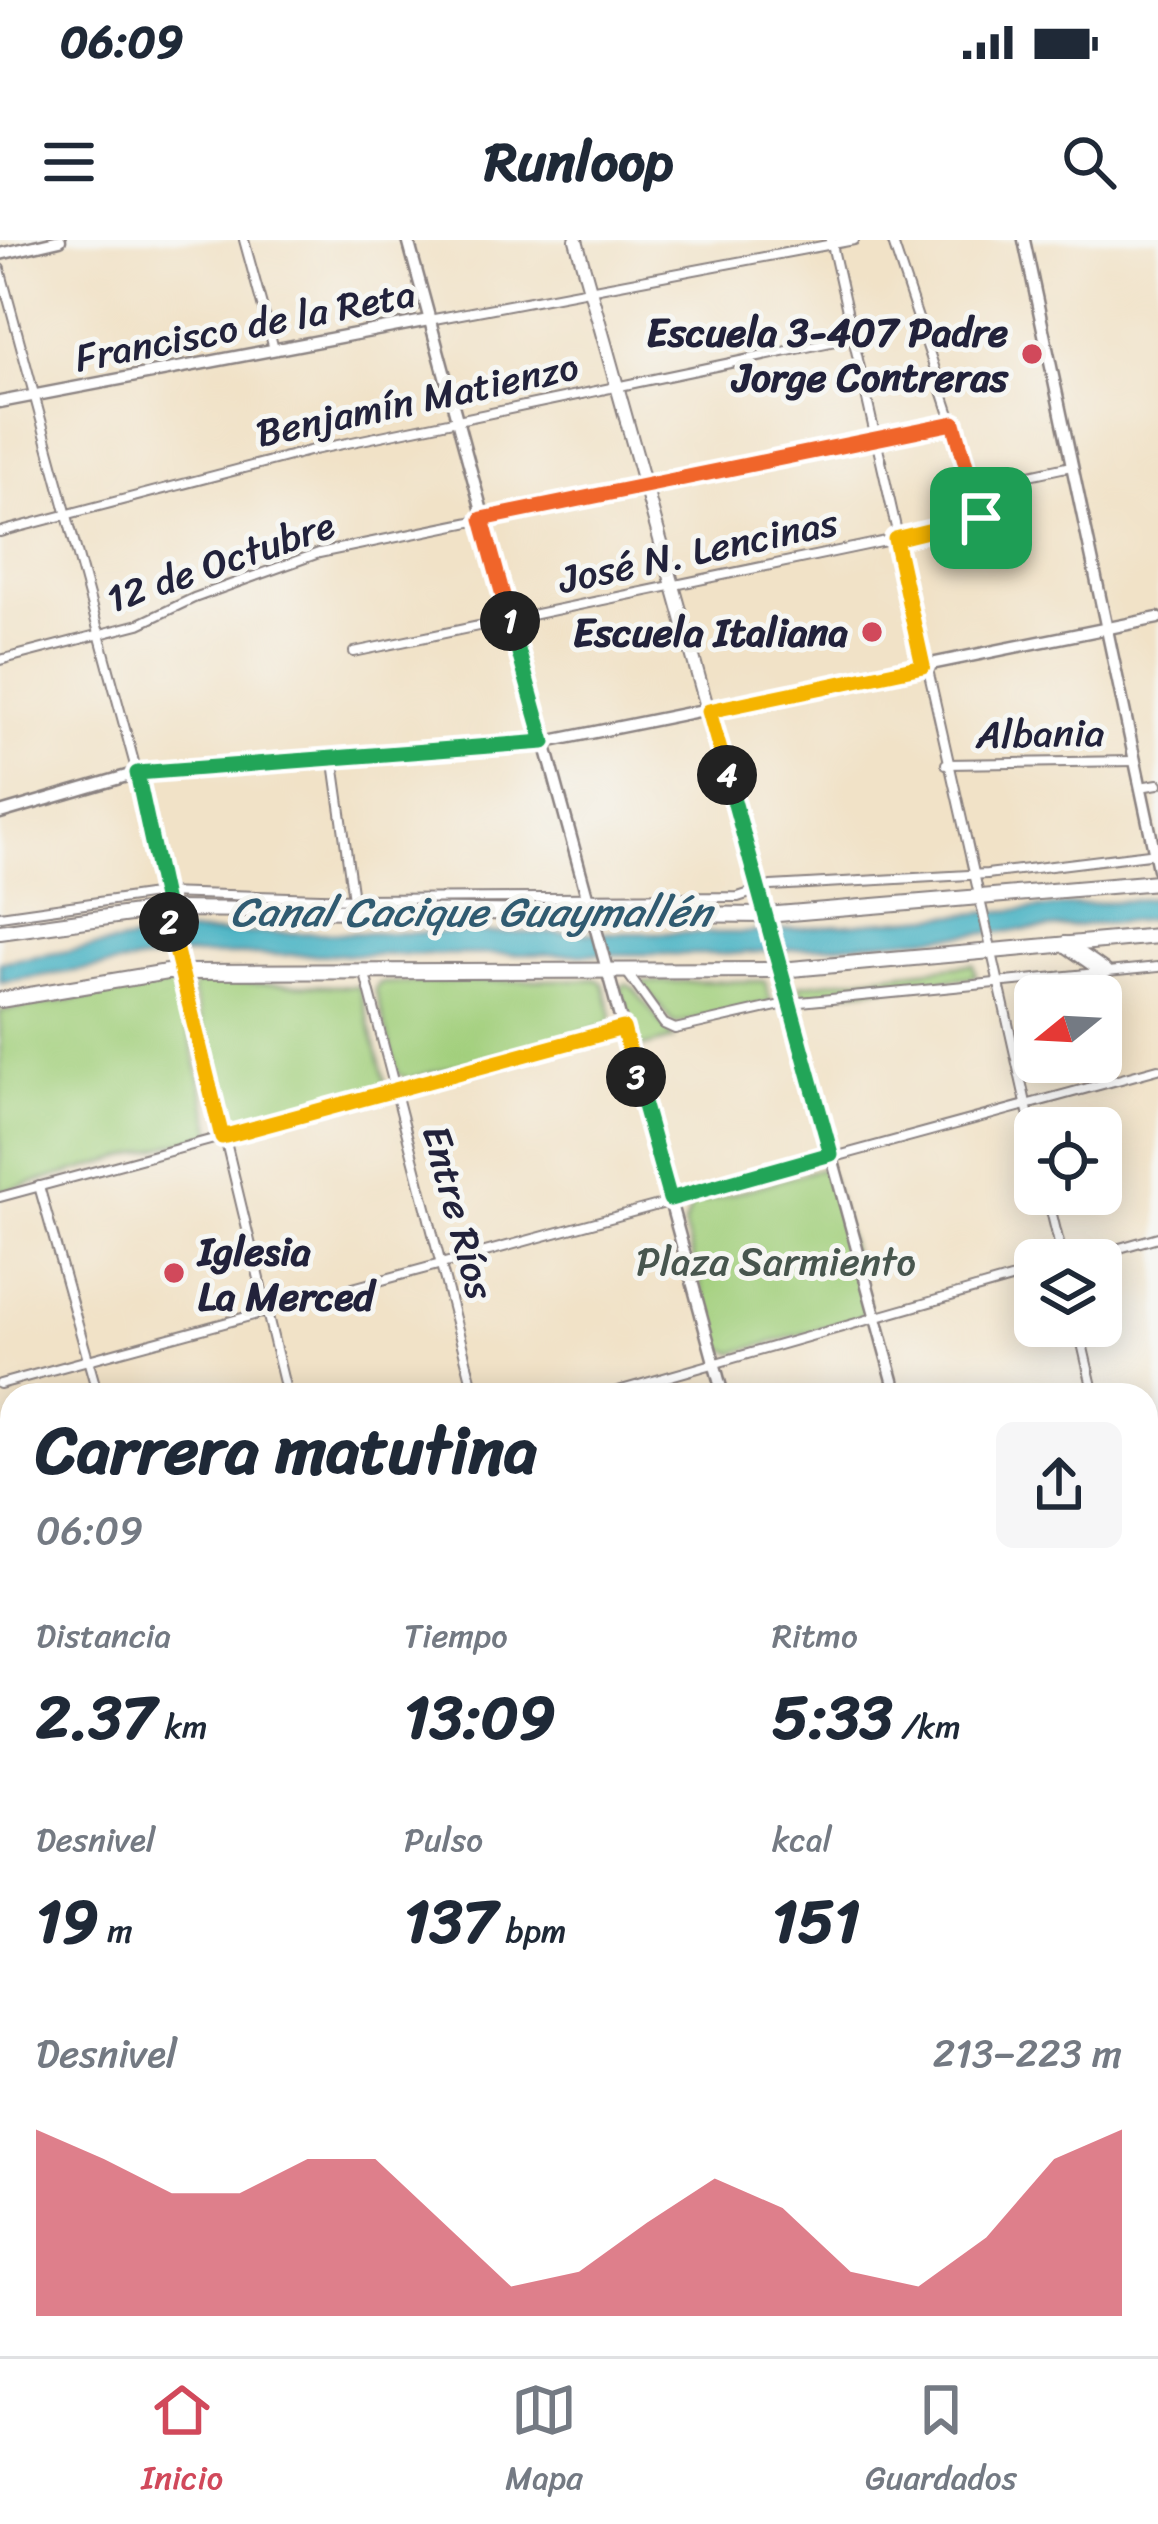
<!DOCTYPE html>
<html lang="es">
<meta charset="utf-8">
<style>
body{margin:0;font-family:Sriracha,sans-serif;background:#f6f6f7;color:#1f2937;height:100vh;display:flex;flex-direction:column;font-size:45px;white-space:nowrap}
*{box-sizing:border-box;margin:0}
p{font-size:39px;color:#747a83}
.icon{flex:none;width:66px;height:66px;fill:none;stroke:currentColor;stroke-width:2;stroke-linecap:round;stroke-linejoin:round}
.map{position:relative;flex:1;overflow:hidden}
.side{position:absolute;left:0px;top:1143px;width:1158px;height:975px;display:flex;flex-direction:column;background:#fff;border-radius:36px 36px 0 0;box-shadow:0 6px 30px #0003}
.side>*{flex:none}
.needle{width:78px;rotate:252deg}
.fabs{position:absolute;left:1014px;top:735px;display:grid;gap:24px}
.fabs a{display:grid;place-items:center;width:108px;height:108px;border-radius:18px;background:#fff;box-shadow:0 6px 30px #0003;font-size:60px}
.pin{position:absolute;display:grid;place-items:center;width:102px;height:102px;color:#fff;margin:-51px;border-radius:24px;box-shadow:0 6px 18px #0006}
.km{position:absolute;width:60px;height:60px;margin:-30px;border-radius:50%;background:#222;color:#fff;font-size:33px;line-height:60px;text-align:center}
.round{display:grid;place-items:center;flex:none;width:126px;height:126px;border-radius:18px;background:#f6f6f7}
.summary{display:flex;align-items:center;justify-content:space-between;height:204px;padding:0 36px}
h1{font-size:66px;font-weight:700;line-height:90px}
.metrics{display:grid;grid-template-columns:repeat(3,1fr);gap:18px;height:204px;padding:12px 36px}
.metrics div{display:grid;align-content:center}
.metrics b{font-size:60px;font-weight:700}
.metrics small{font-size:33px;font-weight:400}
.metrics p{font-size:33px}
.chart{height:336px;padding:24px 36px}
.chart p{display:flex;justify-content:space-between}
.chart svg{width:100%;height:216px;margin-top:12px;fill:#d1495b;opacity:.7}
.status{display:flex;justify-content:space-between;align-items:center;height:84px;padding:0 60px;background:#fff;direction:ltr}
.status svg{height:33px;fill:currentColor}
header{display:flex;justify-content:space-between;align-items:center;height:156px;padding:0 36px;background:#fff;font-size:54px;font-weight:700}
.tabs{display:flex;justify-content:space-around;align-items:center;height:168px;border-top:3px solid #e0e1e3;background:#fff;font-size:33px;color:#747a83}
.tabs a{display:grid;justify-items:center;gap:6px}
.tabs .current{color:#d1495b}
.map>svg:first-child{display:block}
</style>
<div class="status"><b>06:09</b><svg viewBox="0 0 49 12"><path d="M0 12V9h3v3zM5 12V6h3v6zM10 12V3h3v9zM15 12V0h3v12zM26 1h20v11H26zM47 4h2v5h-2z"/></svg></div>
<header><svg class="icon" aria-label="menu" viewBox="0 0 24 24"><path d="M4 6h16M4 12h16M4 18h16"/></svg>Runloop<svg class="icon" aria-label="search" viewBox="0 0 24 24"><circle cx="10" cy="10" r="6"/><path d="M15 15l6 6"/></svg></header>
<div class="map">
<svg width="1158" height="2116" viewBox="0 0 1158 2116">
<rect width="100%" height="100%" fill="#f6f6f2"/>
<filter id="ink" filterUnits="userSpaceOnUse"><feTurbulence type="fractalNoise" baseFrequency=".00833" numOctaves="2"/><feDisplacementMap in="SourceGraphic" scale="24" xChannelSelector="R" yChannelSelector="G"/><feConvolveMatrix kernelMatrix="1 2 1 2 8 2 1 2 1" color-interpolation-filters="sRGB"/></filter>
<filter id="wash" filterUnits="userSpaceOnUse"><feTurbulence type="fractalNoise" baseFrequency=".004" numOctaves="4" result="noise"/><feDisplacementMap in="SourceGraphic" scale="48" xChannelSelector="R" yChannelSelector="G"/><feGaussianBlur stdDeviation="2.7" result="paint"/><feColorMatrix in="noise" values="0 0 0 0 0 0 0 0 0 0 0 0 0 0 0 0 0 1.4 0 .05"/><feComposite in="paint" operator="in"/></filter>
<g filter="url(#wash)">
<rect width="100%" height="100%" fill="#f1e2c7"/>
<!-- green -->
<g fill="#a2cf7c" stroke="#62785c" stroke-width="3">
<path d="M973 724 976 736 802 757 799 745Z"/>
<path d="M596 739 603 743 612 775 609 785 408 839 398 834 375 749 380 743Z"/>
<path d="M765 741 771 762 674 784 640 742Z"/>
<path d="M199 742 359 747 386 845 228 888 192 750Z"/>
<path d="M177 743 213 893 0 952V771Z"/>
<path d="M626 744 634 749 674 799 635 809 620 748Z"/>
<path d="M819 929 831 937 868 1065 860 1078 734 1113 718 1106 684 986 692 965Z"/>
</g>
<!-- water -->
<path fill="#45b1c2" stroke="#346a7e" stroke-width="3" d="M1158 658V679L732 714 185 715 0 742V722L180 693H744Z"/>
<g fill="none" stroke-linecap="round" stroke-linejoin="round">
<!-- stream -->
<path stroke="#45b1c2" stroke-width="3" d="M0 1925 12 1924"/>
</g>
</g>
<g filter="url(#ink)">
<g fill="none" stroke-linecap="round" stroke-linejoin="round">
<defs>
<g id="minor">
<path d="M244 0 274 109"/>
<path d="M831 0 1035 903"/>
<path d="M0 29 137 533 287 1155"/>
<path d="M429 80 854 0"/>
<path d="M974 247 1071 226"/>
<path d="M0 292 309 211 850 98"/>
<path d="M354 412 977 282 983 274 892 0"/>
<path d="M0 420 139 384 194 358 319 313 954 183"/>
<path d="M333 515 353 659"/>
<path d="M946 524 1135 521"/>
<path d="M1140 547 1158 544"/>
<path d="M0 676 162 653 353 659 738 657 771 646 987 634 1157 613"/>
<path d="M365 734 475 1155"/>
<path d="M628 734 664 784 675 789 790 763 1158 727"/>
<path d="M39 946 98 1155"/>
<path d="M1047 954 1063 1020"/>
<path d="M0 957 623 788"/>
<path d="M1078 1020 1158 997"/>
<path d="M1078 1086 1094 1155"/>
<path d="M0 1144 1158 829"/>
<path d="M604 1155 1035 1032"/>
<path d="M1146 1211 1158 1208"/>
<path d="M0 1327 12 1324"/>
<path d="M1146 1384 1158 1436"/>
<path d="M0 1496 12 1543"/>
<path d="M1146 1567 1158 1564"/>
<path d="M0 1700 12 1696"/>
<path d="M1146 2002 1158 2001"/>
<path d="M149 2106 151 2116"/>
<path d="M595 2106 596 2116"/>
<path d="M940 2106 941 2116"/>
<path d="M1108 2106 1109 2116"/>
<path d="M0 2111 57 2106"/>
</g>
<g id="tertiary">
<path d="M408 0 723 1155"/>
<path d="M1024 0 1158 629"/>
<path d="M0 14 60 0"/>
<path d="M0 162 429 80"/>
<path d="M0 573 137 533 333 515 526 506 1158 378"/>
<path d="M773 702 897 1155"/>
<path d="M1146 1377 1158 1373"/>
</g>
<g id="secondary">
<path d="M576 0 773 702"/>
<path d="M421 2106 422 2116"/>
<path d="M768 2106 769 2116"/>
</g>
<g id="primary">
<path d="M1146 1826 1158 1825"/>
<path d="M0 1940 12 1939"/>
</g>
<g id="trunk">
<path d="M0 692 166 669 766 675 1158 642"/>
<path d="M1065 704 1104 731"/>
<path d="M0 760 167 732 780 730 1158 696"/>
</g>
</defs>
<!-- minor casing -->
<use href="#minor" stroke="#8a8281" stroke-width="12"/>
<!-- tertiary casing -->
<use href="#tertiary" stroke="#8a8281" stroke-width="15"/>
<!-- secondary casing -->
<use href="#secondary" stroke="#8a8281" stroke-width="16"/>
<!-- primary casing -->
<use href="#primary" stroke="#8a8281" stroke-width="18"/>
<!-- trunk casing -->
<use href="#trunk" stroke="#8a8281" stroke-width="18"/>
<!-- minor -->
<use href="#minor" stroke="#fff" stroke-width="8"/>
<!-- tertiary -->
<use href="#tertiary" stroke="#fff" stroke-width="10"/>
<!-- secondary -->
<use href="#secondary" stroke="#fff" stroke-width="12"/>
<!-- primary -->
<use href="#primary" stroke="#fff" stroke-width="14"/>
<!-- trunk -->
<use href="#trunk" stroke="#fff" stroke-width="14"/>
</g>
</g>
<g fill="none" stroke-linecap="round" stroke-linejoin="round" filter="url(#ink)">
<defs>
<path id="split-1" d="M510 381 482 279 954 183 981 278"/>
<path id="split-2" d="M169 682 137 533 544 502 510 381"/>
<path id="split-3" d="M169 682 222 897 623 788 636 837"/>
<path id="split-4" d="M636 837 670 959 831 914 727 535"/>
<path id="split-5" d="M727 535 709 471 923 426 895 299 981 278"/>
</defs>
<!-- split-1 casing -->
<use href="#split-1" stroke="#fff" stroke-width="24"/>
<!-- split-2 casing -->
<use href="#split-2" stroke="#fff" stroke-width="24"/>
<!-- split-3 casing -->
<use href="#split-3" stroke="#fff" stroke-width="24"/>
<!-- split-4 casing -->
<use href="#split-4" stroke="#fff" stroke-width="24"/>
<!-- split-5 casing -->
<use href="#split-5" stroke="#fff" stroke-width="24"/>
<!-- split-1 -->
<use href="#split-1" stroke="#f0652b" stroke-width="15"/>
<!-- split-2 -->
<use href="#split-2" stroke="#22a559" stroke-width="15"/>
<!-- split-3 -->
<use href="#split-3" stroke="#f5b400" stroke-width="15"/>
<!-- split-4 -->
<use href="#split-4" stroke="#22a559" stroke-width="15"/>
<!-- split-5 -->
<use href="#split-5" stroke="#f5b400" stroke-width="15"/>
</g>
<!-- markers -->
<g fill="#d1495b" stroke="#f6f6f2" stroke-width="4.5">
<circle cx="1032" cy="114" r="12"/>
<circle cx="872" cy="392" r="12"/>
<circle cx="174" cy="1033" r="12"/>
</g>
<g text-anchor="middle" stroke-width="10" stroke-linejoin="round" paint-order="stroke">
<!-- street labels -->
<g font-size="39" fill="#22223b" stroke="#f6f6f2">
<text transform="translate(245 85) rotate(-11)" y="14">Francisco de la Reta</text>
<text transform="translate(417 159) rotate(-12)" y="14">Benjamín Matienzo</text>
<text transform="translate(698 310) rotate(-12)" y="14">José N. Lencinas</text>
<text transform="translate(220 321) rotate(-19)" y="14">12 de Octubre</text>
<text transform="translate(1040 493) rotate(-1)" y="14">Albania</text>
<text transform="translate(459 972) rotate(75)" y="14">Entre Ríos</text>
</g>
<!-- poi labels -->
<g font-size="39" font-weight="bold" fill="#22223b" stroke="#f6f6f2" text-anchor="end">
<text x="1008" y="106">Escuela 3-407 Padre<tspan x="1008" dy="45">Jorge Contreras</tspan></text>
<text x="848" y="406">Escuela Italiana</text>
<text x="198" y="1025" text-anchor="start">Iglesia<tspan x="198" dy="45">La Merced</tspan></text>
</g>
<!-- park labels -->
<g font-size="39" fill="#48564e" stroke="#f6f6f2">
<text x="776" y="1035">Plaza Sarmiento</text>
</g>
<!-- water labels -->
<g font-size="42" font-style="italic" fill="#305b71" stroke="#f6f6f2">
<text x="471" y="686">Canal Cacique Guaymallén</text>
</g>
</g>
</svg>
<div class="fabs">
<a><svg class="needle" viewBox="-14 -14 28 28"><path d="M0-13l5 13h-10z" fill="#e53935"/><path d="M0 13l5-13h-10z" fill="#747a83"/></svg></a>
<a><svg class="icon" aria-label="locate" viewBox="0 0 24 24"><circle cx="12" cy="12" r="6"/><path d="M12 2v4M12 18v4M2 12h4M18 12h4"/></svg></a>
<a><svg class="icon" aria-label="layers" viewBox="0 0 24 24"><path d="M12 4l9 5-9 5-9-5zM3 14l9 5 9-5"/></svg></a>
</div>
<div class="pin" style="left:981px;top:278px;background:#1e9e55"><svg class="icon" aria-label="arrive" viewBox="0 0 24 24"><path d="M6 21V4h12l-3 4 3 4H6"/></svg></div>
<b class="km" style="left:510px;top:381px">1</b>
<b class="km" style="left:169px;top:682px">2</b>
<b class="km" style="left:636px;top:837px">3</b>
<b class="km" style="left:727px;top:535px">4</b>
<section class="side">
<div class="summary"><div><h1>Carrera matutina</h1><p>06:09</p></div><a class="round"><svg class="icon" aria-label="share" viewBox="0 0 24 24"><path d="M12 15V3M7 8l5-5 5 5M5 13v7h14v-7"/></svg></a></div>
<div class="metrics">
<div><p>Distancia</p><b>2.37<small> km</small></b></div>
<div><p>Tiempo</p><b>13:09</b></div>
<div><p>Ritmo</p><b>5:33<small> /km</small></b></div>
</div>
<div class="metrics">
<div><p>Desnivel</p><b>19<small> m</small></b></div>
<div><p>Pulso</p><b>137<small> bpm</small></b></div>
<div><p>kcal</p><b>151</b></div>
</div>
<div class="chart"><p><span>Desnivel</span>213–223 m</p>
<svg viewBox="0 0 160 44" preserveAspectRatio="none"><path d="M0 44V6L10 12L20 19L30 19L40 12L50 12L60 25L70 38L80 35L90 25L100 16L110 22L120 35L130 38L140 28L150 12L160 6V44z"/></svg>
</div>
</section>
</div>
<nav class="tabs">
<a class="current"><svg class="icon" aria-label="home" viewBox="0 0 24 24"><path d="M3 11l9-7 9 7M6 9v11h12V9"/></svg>Inicio</a>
<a><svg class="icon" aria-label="map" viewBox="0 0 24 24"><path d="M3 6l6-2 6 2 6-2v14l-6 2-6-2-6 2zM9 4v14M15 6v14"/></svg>Mapa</a>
<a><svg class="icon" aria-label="saved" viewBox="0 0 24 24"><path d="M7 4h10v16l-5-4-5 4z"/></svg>Guardados</a>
</nav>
